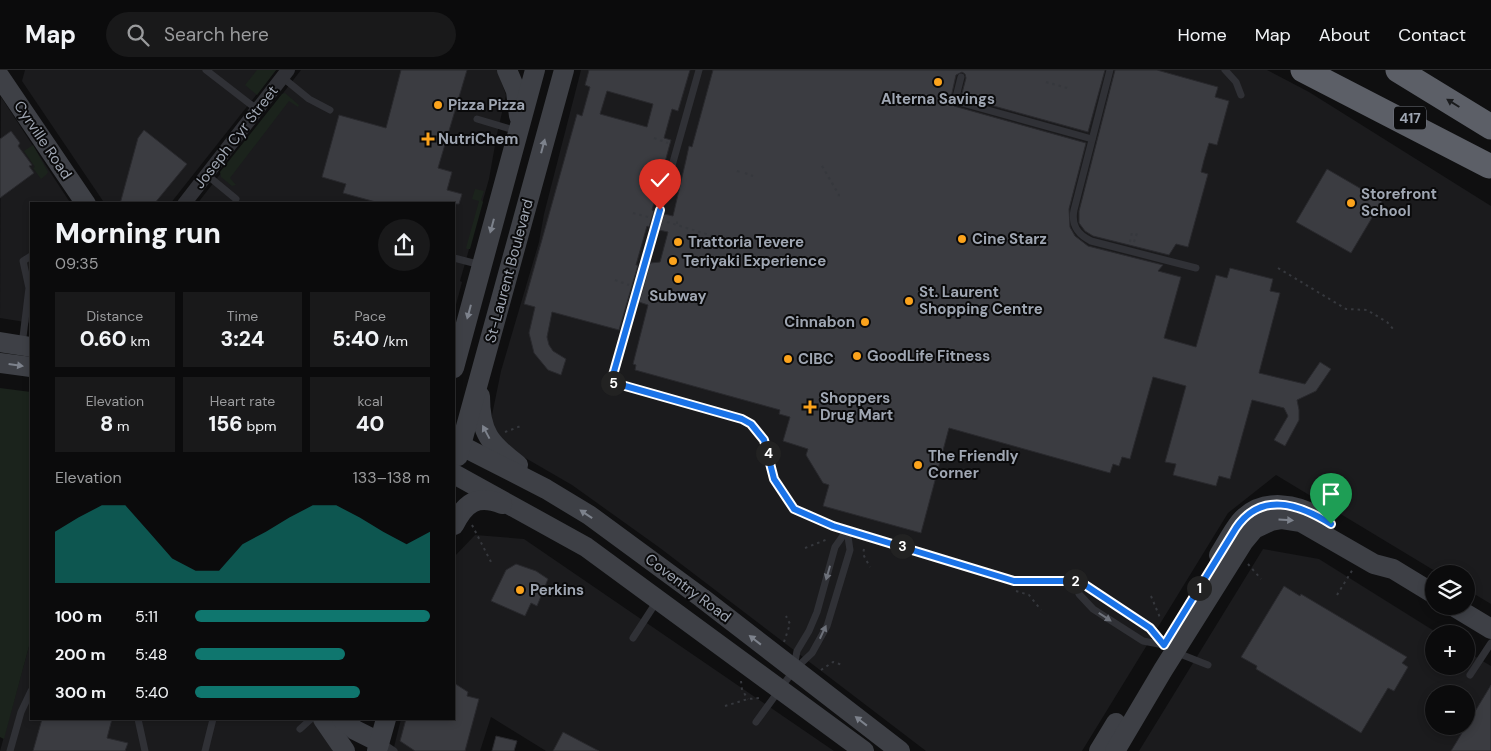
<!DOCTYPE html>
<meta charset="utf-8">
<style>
body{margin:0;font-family:"DM Sans",sans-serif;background:#19191a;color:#f1f3f6;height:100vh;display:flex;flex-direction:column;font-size:19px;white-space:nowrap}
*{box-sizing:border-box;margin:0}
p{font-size:16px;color:#9a9b9d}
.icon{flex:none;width:28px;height:28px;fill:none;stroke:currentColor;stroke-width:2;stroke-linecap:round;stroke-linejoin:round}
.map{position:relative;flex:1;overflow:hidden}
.panel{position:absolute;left:30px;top:132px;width:425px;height:518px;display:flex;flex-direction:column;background:#0b0b0c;border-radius:0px;box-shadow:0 2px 8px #0003,0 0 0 1px #2b2b2d}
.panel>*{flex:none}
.tools{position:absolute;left:1425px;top:495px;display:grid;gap:10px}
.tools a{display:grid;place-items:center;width:50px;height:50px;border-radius:50%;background:#0b0b0c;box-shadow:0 2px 8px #0003,0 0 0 1px #2b2b2d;font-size:25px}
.pin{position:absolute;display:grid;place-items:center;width:42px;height:42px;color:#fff;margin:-51px -21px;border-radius:50% 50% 50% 0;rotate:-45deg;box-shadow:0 0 5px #0007}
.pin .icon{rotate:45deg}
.km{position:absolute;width:25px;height:25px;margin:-12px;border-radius:50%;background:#222;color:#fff;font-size:14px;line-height:25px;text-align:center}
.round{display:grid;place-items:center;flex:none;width:52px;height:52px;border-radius:26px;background:#19191a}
.headline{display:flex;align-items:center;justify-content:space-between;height:85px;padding:0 25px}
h1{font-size:28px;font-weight:800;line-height:38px}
.figures{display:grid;grid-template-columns:repeat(3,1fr);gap:8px;height:85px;padding:5px 25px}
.figures div{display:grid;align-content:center;border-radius:0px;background:#19191a;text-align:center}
.figures b{font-size:21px;font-weight:800}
.figures small{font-size:14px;font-weight:400}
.figures p{font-size:14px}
.chart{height:140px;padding:10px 25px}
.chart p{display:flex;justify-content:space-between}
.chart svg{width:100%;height:90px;margin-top:5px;fill:#0f766e;opacity:.7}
ul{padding:0 25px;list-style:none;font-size:16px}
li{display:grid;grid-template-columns:80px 60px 1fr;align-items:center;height:38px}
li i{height:12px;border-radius:6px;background:#0f766e}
header{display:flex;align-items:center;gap:30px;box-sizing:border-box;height:70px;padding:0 25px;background:#0b0b0c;border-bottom:1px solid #2b2b2d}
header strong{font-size:24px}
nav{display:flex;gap:28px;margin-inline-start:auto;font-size:18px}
.search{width:350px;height:45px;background:#19191a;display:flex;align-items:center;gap:12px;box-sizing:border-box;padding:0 18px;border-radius:28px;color:#9a9b9d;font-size:19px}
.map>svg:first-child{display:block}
</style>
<header>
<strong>Map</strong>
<div class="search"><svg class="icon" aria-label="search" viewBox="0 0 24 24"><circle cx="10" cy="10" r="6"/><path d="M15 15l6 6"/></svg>Search here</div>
<nav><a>Home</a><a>Map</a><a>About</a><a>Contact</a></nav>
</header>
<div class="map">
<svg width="1491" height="681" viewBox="0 0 1491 681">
<rect width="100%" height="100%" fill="#0f0f10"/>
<!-- built -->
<g fill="#1b1b1d" fill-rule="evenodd">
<path d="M25 0H276L170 134H105L22 11Z"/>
<path d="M301 0H497L506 25 497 64 489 109 460 211 462 212 454 242V134H197Z"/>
<path d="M581 0H1267L1309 22 1491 136V534L1466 519V504H1440L1276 405 1228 443 1082 681H926L660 478 572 415 515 382 503 370 494 358 491 350 501 301 539 172 544 144Z"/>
<path d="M1 27 71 134H31V253L0 248Z"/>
<path d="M475 465 524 469 834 681H546L491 647 480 681H393L401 649H454V487Z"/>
<path d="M1263 479 1319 489 1439 564H1434V596H1466V581L1491 596V681H1139ZM1434 624H1466V656H1434Z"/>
<path d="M31 569V649H312L333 679 332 681H0Z"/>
</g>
<!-- green -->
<g fill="#1b231c">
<path d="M257 0H276L257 25 245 15Z"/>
<path d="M285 23 299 35 298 37 289 31 230 108 236 115 232 116 221 107 220 102 282 24Z"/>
<path d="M33 75 48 102 46 105 41 109 33 98 35 97 24 81Z"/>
<path d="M475 119 484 121 481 130 483 132 470 179H467L466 178 479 131 472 129Z"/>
<path d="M0 318 31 322V569L4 669 0 667Z"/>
</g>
<!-- building -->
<g fill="#3b3c41" stroke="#29292d" fill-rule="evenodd">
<path d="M401 0H467L438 98 452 102 447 120 462 124 459 134H383L343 123 346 114 322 107 339 45 386 58Z"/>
<path d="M589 0H690L678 41 672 39 664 68 671 70 652 140 654 141 649 157 647 156 636 195H638L619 260 552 242 547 267 549 275 553 281 566 289 561 305 548 300 534 283 529 263 535 237 524 234 577 44 582 46 590 17 585 15ZM607 21 653 34 647 57 600 44Z"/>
<path d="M713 0H1105L1088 62 961 27 966 8 965 4 962 2 956 5 950 32 954 36 1086 73 1069 139 1070 157 1075 166 1088 176 1163 195 1158 201 1181 207 1164 268 1196 277 1216 205 1227 208 1230 198 1273 209 1270 221 1280 223 1259 303 1305 314 1320 292 1331 299 1316 321 1297 330 1299 340V350L1285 376 1274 370 1288 346 1284 338 1252 330 1230 409 1219 406 1216 416 1173 405 1176 394 1165 392 1186 316 1153 307 1130 389 1122 387 1119 396 1113 394 1110 403 949 358 921 463 823 436 829 415 823 413 806 385 808 379 783 371 790 347 779 344 780 340 635 300 636 295 633 294 648 235 639 232 650 193 660 192 668 162 659 160 664 144 673 146 686 90 689 76 692 77Z"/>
<path d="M1115 0H1157L1218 17 1215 27 1229 31 1217 75 1209 73 1204 90 1201 102 1208 104 1188 177 1176 174 1169 185 1093 166 1085 161 1079 153V141Z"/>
<path d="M144 60 187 94 154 134H120L138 68Z"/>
<path d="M11 61 20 73 18 76 32 95 29 96 34 103 0 128V69Z"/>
<path d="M1327 99 1382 131 1351 183 1296 152Z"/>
<path d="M516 494 536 501 548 509 537 536 531 533 525 546 491 531 506 500Z"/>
<path d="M1284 516 1300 526 1301 524 1407 587 1402 593 1408 597 1394 621 1388 618 1361 663 1256 599 1257 596 1241 587Z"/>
<path d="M454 613 468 622 467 626 479 629 465 681H415L400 671 406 649H454Z"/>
<path d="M1491 615V681H1451Z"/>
<path d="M42 649H112L107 668 128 673 125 681H33Z"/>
<path d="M563 662 599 681H553Z"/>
<path d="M496 666 517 671 514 681H492Z"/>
</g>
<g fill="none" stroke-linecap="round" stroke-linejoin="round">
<!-- path -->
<g stroke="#36383d" stroke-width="2" stroke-dasharray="2.5 4" stroke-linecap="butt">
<path d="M1046 12 1067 18"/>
<path d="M654 68 668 73"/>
<path d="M822 96 839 125 838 129"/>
<path d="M737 101 741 102"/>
<path d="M745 103 753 106"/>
<path d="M633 143 648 147"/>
<path d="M667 152 726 170"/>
<path d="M677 154V148"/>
<path d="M1130 172 1132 162"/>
<path d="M1134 172 1137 163"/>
<path d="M1278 198 1346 239 1367 240 1387 252 1394 260"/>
<path d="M615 210 629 215"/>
<path d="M505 362 521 356"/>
<path d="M472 455 491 492"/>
<path d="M805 478 828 469"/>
<path d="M864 479 863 484 870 497"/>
<path d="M1248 494 1261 509"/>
<path d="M1016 521 1029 525 1041 540"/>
<path d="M1337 525 1353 499"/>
<path d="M1151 526 1161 550"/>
<path d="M784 572 790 554 786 546"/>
<path d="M821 600 833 592 843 595"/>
<path d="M741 611 742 620 748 629"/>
<path d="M725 636 748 629 760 628"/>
</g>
<!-- lane -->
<g stroke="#303136" stroke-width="7">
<path d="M206 0 250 34 258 39"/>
<path d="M699 0 611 312 725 344 742 349 751 354 758 360 764 370 774 409 794 439 833 456 1014 511H1075L1085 515 1150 558 1164 575 1175 582 1208 595"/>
<path d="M1110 0 1074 140C1071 155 1077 164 1091 171L1196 198"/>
<path d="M1225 0 1236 12 1241 25"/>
<path d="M282 7 309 29 330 40"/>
<path d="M961 7 955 31 1092 69"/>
<path d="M477 49 517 61"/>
<path d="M207 105 236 129"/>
<path d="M454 188 481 195"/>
<path d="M22 275 29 218 23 191 31 186"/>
<path d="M1075 511 1079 524 1093 539 1143 571 1164 575"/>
<path d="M633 568 657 531"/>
<path d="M794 597 797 581 809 561 817 542 835 477 847 460"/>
<path d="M1470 605 1491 573"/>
<path d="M138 649 145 681"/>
<path d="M756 652 794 600 812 583 827 556 850 480 847 460"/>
<path d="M300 659 311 649"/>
<path d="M382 673 394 681"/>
<path d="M10 681 21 642 31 621"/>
<path d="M205 681 213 649"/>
</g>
<!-- street -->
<path stroke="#303136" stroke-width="14" d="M184 134 288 0"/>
<!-- secondary -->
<g stroke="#3e4046" stroke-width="20">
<path d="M507 0 516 21 519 46"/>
<path d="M0 7 86 134"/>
<path d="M0 272 31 277"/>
<path d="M0 293 31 297"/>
<path d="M454 298 535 0"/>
<path d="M480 326C480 363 490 374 518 395"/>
<path d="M454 372 546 419 589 445 702 528 900 681"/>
<path d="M458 386 564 0"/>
<path d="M454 404 586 477 864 681"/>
<path d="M454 455C465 433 477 424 502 434"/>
<path d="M1219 485C1226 474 1232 462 1240 452 1262 426 1298 434 1323 449"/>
<path d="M1453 536 1491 559"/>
<path d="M323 649 345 681"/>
<path d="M342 649 355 660 379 672"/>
<path d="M377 681 386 649"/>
<path d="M1099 681 1116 653"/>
<path d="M1115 681 1163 600 1244 471 1254 459 1271 451 1282 449 1301 452 1374 494 1393 499 1434 524"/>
</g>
<!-- highway -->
<g stroke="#5c5f67" stroke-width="25">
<path d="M1303 0 1489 96"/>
<path d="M1398 0 1491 57"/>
</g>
</g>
<!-- one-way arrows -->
<defs><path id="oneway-solid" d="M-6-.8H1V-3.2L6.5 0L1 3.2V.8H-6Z" transform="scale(1.25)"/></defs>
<use fill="#1a1b1d" href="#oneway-solid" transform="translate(1453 33) rotate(-148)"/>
<g fill="#7d828c">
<use href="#oneway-solid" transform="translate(543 76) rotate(-75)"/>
<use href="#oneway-solid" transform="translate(492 156) rotate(105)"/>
<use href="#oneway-solid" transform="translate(469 242) rotate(105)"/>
<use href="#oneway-solid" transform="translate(16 295) rotate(8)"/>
<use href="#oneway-solid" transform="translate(486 362) rotate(-118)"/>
<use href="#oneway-solid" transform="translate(586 444) rotate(-146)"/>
<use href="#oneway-solid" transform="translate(1286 450) rotate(3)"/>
<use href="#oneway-solid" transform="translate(755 570) rotate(-142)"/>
<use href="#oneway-solid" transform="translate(861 651) rotate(-142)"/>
</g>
<g fill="#6d717a">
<use href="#oneway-solid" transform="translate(828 503) rotate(106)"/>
<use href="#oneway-solid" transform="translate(1105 547) rotate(33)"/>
<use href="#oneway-solid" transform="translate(823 562) rotate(-65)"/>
</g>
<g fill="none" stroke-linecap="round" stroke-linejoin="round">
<defs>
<path id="route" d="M660 140 611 312 742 349 751 354 764 370 774 409 794 439 833 456 1014 511H1074L1085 515 1150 558 1164 575 1236 458C1261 421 1299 434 1331 454"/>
</defs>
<!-- route casing -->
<use href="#route" stroke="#fff" stroke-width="10"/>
<!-- route -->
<use href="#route" stroke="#1a73e8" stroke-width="6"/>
</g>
<!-- markers -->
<g fill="#fba31c" stroke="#0a0a0b" stroke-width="2">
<circle cx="938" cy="12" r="5"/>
<circle cx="438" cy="35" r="5"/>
<path d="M425.5 61.5h5v5h5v5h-5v5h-5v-5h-5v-5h5z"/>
<circle cx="1351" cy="133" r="5"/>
<circle cx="962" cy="169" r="5"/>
<circle cx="678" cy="172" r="5"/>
<circle cx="673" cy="191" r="5"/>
<circle cx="678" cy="209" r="5"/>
<circle cx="909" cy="231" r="5"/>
<circle cx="865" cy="252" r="5"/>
<circle cx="857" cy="286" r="5"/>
<circle cx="788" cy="289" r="5"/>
<path d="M807.5 329.5h5v5h5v5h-5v5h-5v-5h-5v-5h5z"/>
<circle cx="918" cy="395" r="5"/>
<circle cx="520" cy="520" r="5"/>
</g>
<g text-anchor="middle" stroke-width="4" stroke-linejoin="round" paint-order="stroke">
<!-- shield labels -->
<rect fill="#0a0a0b" stroke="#727780" stroke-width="1" x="1394" y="36.5" width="32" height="23" rx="4"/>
<g font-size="14" font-weight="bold" fill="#9fa6b2">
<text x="1410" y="53">417</text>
</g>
<!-- poi labels -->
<g font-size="15" font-weight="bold" fill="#9fa6b2" stroke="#0a0a0b" text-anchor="start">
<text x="938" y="34" text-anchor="middle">Alterna Savings</text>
<text x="448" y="40">Pizza Pizza</text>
<text x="438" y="74">NutriChem</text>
<text x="1361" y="129">Storefront<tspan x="1361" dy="17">School</tspan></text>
<text x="972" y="174">Cine Starz</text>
<text x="688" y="177">Trattoria Tevere</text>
<text x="683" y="196">Teriyaki Experience</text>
<text x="919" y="227">St. Laurent<tspan x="919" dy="17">Shopping Centre</tspan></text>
<text x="678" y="231" text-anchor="middle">Subway</text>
<text x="855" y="257" text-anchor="end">Cinnabon</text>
<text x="867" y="291">GoodLife Fitness</text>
<text x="798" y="294">CIBC</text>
<text x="820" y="333">Shoppers<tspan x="820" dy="17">Drug Mart</tspan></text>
<text x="928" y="391">The Friendly<tspan x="928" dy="17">Corner</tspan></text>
<text x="530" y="525">Perkins</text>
</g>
<!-- street labels -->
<g font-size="15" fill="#9fa6b2" stroke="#0a0a0b">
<text transform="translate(236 67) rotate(-52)" y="5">Joseph Cyr Street</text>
<text transform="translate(43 70) rotate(56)" y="5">Cyrville Road</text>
<text transform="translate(509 201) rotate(-75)" y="5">St-Laurent Boulevard</text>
<text transform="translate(688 518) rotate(37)" y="5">Coventry Road</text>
</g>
</g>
</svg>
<div class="tools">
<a><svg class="icon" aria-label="layers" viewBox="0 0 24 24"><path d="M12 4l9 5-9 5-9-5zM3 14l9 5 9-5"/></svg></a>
<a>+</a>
<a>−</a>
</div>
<div class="pin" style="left:1331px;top:454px;background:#1e9e55"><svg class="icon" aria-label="arrive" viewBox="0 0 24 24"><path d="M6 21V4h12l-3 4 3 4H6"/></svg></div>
<div class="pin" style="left:660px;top:140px;background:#d93025"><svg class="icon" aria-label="check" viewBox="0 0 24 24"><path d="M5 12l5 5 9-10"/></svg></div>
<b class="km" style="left:1199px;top:518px">1</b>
<b class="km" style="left:1075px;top:511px">2</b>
<b class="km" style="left:902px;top:476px">3</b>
<b class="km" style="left:768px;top:383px">4</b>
<b class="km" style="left:613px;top:313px">5</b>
<section class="panel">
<div class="headline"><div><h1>Morning run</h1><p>09:35</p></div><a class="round"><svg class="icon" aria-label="share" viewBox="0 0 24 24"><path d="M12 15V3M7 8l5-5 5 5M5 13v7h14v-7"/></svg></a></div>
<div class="figures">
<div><p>Distance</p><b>0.60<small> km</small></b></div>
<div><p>Time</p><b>3:24</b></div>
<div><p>Pace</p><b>5:40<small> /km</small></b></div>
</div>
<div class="figures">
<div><p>Elevation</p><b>8<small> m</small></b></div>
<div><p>Heart rate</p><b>156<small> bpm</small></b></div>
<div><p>kcal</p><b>40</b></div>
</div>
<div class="chart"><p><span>Elevation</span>133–138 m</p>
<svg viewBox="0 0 160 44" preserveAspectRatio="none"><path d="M0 44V19L10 12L20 6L30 6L40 19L50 32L60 38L70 38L80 25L90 19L100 12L110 6L120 6L130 12L140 19L150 25L160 19V44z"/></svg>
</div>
<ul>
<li><b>100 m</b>5:11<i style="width:100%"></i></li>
<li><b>200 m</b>5:48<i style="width:64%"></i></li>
<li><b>300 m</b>5:40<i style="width:70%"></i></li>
</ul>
</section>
</div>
